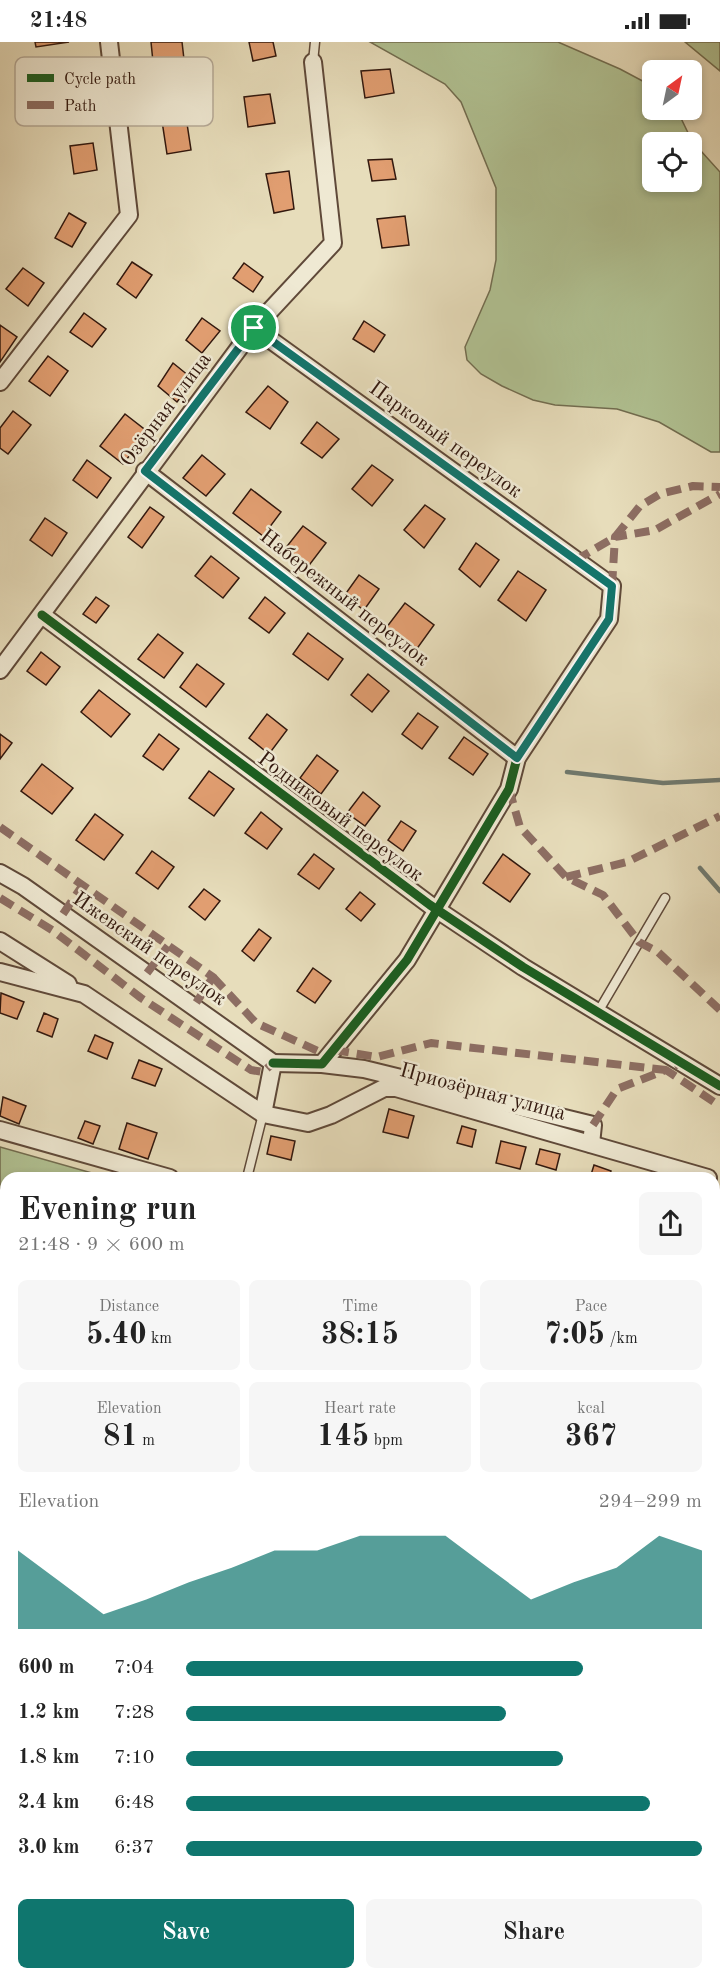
<!DOCTYPE html>
<meta charset="utf-8">
<style>
body{margin:0;font-family:"Old Standard TT",serif;background:#f6f6f6;color:#222;height:100vh;display:flex;flex-direction:column;font-size:22px;white-space:nowrap}
*{box-sizing:border-box;margin:0}
p{font-size:20px;color:#767676}
.icon{flex:none;width:33px;height:33px;fill:none;stroke:currentColor;stroke-width:2;stroke-linecap:round;stroke-linejoin:round}
.map{position:relative;flex:1;overflow:hidden}
.sheet{position:absolute;left:0px;top:1130px;width:720px;height:808px;display:flex;flex-direction:column;background:#fff;border-radius:18px 18px 0 0;box-shadow:0 3px 9px #0003}
.sheet>*{flex:none}
.needle{width:39px;rotate:33deg}
.fabs{position:absolute;left:642px;top:18px;display:grid;gap:12px}
.fabs a{display:grid;place-items:center;width:60px;height:60px;border-radius:9px;background:#fff;box-shadow:0 3px 9px #0003;font-size:30px}
.pin{position:absolute;display:grid;place-items:center;width:51px;height:51px;color:#fff;margin:-26px;border:3px solid #fff;border-radius:50%;box-shadow:0 2px 6px #0007}
.round{display:grid;place-items:center;flex:none;width:63px;height:63px;border-radius:9px;background:#f6f6f6}
.headline{display:flex;align-items:center;justify-content:space-between;height:102px;padding:0 18px}
h1{font-size:33px;font-weight:700;line-height:45px}
.stats{display:grid;grid-template-columns:repeat(3,1fr);gap:9px;height:102px;padding:6px 18px}
.stats div{display:grid;align-content:center;border-radius:9px;background:#f6f6f6;text-align:center}
.stats b{font-size:30px;font-weight:700}
.stats small{font-size:16px;font-weight:400}
.stats p{font-size:16px}
.chart{height:168px;padding:12px 18px}
.chart p{display:flex;justify-content:space-between}
.chart svg{width:100%;height:108px;margin-top:6px;fill:#0f766e;opacity:.7}
.action{display:flex;gap:12px;margin-top:auto;padding:12px 18px}
.action a{flex:1;height:69px;border-radius:9px;background:#0f766e;color:#fff;font-size:24px;font-weight:700;line-height:69px;text-align:center}
.action a+a{background:#f6f6f6;color:#222}
ul{padding:0 18px;list-style:none;font-size:20px}
li{display:grid;grid-template-columns:96px 72px 1fr;align-items:center;height:45px}
li i{height:15px;border-radius:8px;background:#0f766e}
.status{display:flex;justify-content:space-between;align-items:center;height:42px;padding:0 30px;background:#fff;direction:ltr}
.status svg{height:16px;fill:currentColor}
.map>svg:first-child{display:block}
</style>
<div class="status"><b>21:48</b><svg viewBox="0 0 49 12"><path d="M0 12V9h3v3zM5 12V6h3v6zM10 12V3h3v9zM15 12V0h3v12zM26 1h20v11H26zM47 4h2v5h-2z"/></svg></div>
<div class="map">
<svg width="720" height="1937" viewBox="0 0 720 1937">
<rect width="100%" height="100%" fill="#e7ddbb"/>
<filter id="stains"><feTurbulence type="fractalNoise" baseFrequency=".00333" numOctaves="4"/><feColorMatrix values="0 0 0 0 .2 0 0 0 0 .09 0 0 0 0 .02 0 0 0 .5 -.17"/></filter>
<radialGradient id="worn" r=".72"><stop offset=".6" stop-color="#630" stop-opacity="0"/><stop offset="1" stop-color="#630" stop-opacity=".3"/></radialGradient>
<!-- green -->
<g fill="#b1c293" stroke="#726d50" stroke-width="1.5" fill-rule="evenodd">
<path d="M370 0H558L620 27 652 44V68H677L692 99 720 130V410H711L659 380 617 367 555 363 533 358 502 344 481 332 467 318 465 305 490 248 496 218V146L461 60 445 42ZM692 100V140H652V100Z"/>
<path d="M685 0H720V29Z"/>
<path d="M0 1105 106 1135 6 1136V1435L0 1433Z"/>
<path d="M714 1312 720 1314V1645L714 1643Z"/>
</g>
<g fill="none" stroke-linecap="round" stroke-linejoin="round">
<!-- stream -->
<g stroke="#6f7a70" stroke-width="4.5">
<path d="M567 730 663 741 720 738"/>
<path d="M700 826 720 849"/>
</g>
</g>
<!-- building -->
<g fill="#e19e71" stroke="#32180e" stroke-width="1.5">
<path d="M35 0H69L36 5Z"/>
<path d="M151 0H182L185 26 154 30Z"/>
<path d="M249 0H273L276 14 253 19Z"/>
<path d="M390 27 394 51 365 56 361 29Z"/>
<path d="M270 52 275 81 248 85 244 55Z"/>
<path d="M186 75 191 108 167 112 162 79Z"/>
<path d="M93 101 97 128 74 132 70 104Z"/>
<path d="M392 117 396 137 372 139 368 118Z"/>
<path d="M289 129 294 167 274 171 266 132Z"/>
<path d="M69 171 86 181 72 205 55 196Z"/>
<path d="M405 174 409 203 382 206 377 177Z"/>
<path d="M132 220 152 233 136 256 117 242Z"/>
<path d="M244 221 263 235 253 250 233 236Z"/>
<path d="M23 226 44 241 28 264 6 247Z"/>
<path d="M84 271 106 287 92 305 70 290Z"/>
<path d="M202 276 220 289 202 311 186 298Z"/>
<path d="M364 279 385 293 374 310 353 297Z"/>
<path d="M0 283 17 295 0 320Z"/>
<path d="M48 314 68 329 50 354 29 339Z"/>
<path d="M173 321 194 338 177 360 158 344Z"/>
<path d="M268 344 288 360 270 387 246 370Z"/>
<path d="M13 369 31 383 8 412 0 406V386Z"/>
<path d="M125 372 148 390 123 422 100 404Z"/>
<path d="M317 380 339 397 322 416 301 401Z"/>
<path d="M202 413 225 432 206 454 183 436Z"/>
<path d="M87 418 111 436 97 456 73 438Z"/>
<path d="M372 423 393 438 372 464 352 447Z"/>
<path d="M251 447 281 470 263 494 233 471Z"/>
<path d="M425 463 445 477 424 506 404 488Z"/>
<path d="M150 465 164 475 142 506 128 495Z"/>
<path d="M45 476 67 491 52 514 30 498Z"/>
<path d="M303 484 326 501 307 526 284 508Z"/>
<path d="M476 501 499 518 480 545 459 527Z"/>
<path d="M211 514 239 536 223 556 195 534Z"/>
<path d="M518 529 546 548 526 579 498 558Z"/>
<path d="M359 533 379 547 364 568 344 554Z"/>
<path d="M96 555 109 564 96 581 83 572Z"/>
<path d="M265 555 285 571 269 591 249 576Z"/>
<path d="M405 561 434 583 416 608 386 586Z"/>
<path d="M308 591 343 617 328 638 293 612Z"/>
<path d="M158 592 183 611 164 636 138 617Z"/>
<path d="M41 610 60 625 46 643 27 629Z"/>
<path d="M197 622 224 642 206 665 180 645Z"/>
<path d="M368 632 389 649 372 670 351 653Z"/>
<path d="M99 648 130 672 111 695 81 670Z"/>
<path d="M418 671 438 685 422 707 402 692Z"/>
<path d="M267 672 287 688 269 712 249 696Z"/>
<path d="M0 692 12 701 0 717Z"/>
<path d="M159 692 179 707 163 728 143 714Z"/>
<path d="M464 695 488 712 473 733 449 716Z"/>
<path d="M317 713 338 729 321 752 300 736Z"/>
<path d="M42 722 73 746 52 772 21 749Z"/>
<path d="M209 729 234 747 214 774 189 756Z"/>
<path d="M363 750 380 764 365 784 347 771Z"/>
<path d="M261 770 282 787 267 807 245 791Z"/>
<path d="M95 772 123 793 104 818 76 798Z"/>
<path d="M401 779 416 789 403 809 388 798Z"/>
<path d="M152 809 174 825 158 847 136 831Z"/>
<path d="M314 812 334 827 319 847 298 832Z"/>
<path d="M503 812 530 832 510 860 483 841Z"/>
<path d="M204 847 220 859 205 878 189 865Z"/>
<path d="M360 850 375 862 361 879 346 867Z"/>
<path d="M259 887 271 896 254 919 242 909Z"/>
<path d="M313 926 331 939 315 961 297 949Z"/>
<path d="M1 951 24 960 17 977 0 971Z"/>
<path d="M44 971 58 977 52 995 37 989Z"/>
<path d="M95 993 113 1001 107 1017 88 1009Z"/>
<path d="M139 1018 162 1027 155 1044 132 1036Z"/>
<path d="M3 1055 26 1064 19 1082 0 1074Z"/>
<path d="M389 1067 414 1074 408 1096 383 1090Z"/>
<path d="M85 1079 100 1084 93 1102 78 1096Z"/>
<path d="M127 1081 157 1091 148 1117 119 1107Z"/>
<path d="M462 1084 476 1088 472 1105 457 1101Z"/>
<path d="M271 1094 295 1099 291 1118 267 1112Z"/>
<path d="M501 1099 526 1105 520 1127 496 1121Z"/>
<path d="M540 1107 560 1112 556 1128 536 1122Z"/>
<path d="M594 1123 611 1129 609 1136H590Z"/>
</g>
<g fill="none" stroke-linecap="round" stroke-linejoin="round">
<defs>
<g id="service">
<path d="M313 20 315 0"/>
<path d="M598 970 665 856"/>
<path d="M247 1136 263 1072"/>
<path d="M0 1810 6 1790"/>
<path d="M55 1937 56 1932"/>
</g>
<g id="minor">
<path d="M254 286 612 544 609 577 517 716 509 747 407 918 322 1022 273 1021"/>
<path d="M0 340 129 173 109 0"/>
<path d="M145 429 517 716"/>
<path d="M42 573 430 863 523 925 720 1044"/>
<path d="M0 628 254 286 333 201 313 20"/>
<path d="M0 831 23 844 273 1021"/>
<path d="M0 899 68 942"/>
<path d="M0 930 84 952 263 1072 308 1081 331 1073 384 1046H396L708 1136"/>
<path d="M322 1022 364 1027 593 1083 591 1102"/>
<path d="M263 1072 273 1021"/>
<path d="M0 1088 170 1136"/>
<path d="M714 1287 720 1289"/>
<path d="M0 1442 6 1444"/>
<path d="M0 1597 6 1599"/>
<path d="M714 1657 720 1659"/>
<path d="M0 1717 6 1719"/>
<path d="M714 1806 720 1807"/>
<path d="M714 1917 720 1919"/>
</g>
<g id="primary">
<path d="M0 1824 6 1826"/>
<path d="M0 1849 6 1850"/>
<path d="M321 1932 340 1937"/>
<path d="M409 1932 427 1937"/>
</g>
</defs>
<!-- service casing -->
<use href="#service" stroke="#5f4939" stroke-width="11"/>
<!-- minor casing -->
<use href="#minor" stroke="#5f4939" stroke-width="20"/>
<!-- primary casing -->
<use href="#primary" stroke="#32180e" stroke-width="28"/>
<!-- service -->
<use href="#service" stroke="#efe9d3" stroke-width="8"/>
<!-- minor -->
<use href="#minor" stroke="#efe9d3" stroke-width="16"/>
<!-- primary -->
<use href="#primary" stroke="#e4be7e" stroke-width="26"/>
<!-- quiet -->
<g stroke="#8d6e63" stroke-width="8" stroke-dasharray="15 8" stroke-linecap="butt">
<path d="M576 518 615 495 640 464 660 452 693 444 720 445"/>
<path d="M612 544 615 495 655 488 720 452"/>
<path d="M509 747 520 785 566 835 603 853 639 900 658 910 720 968"/>
<path d="M0 785 213 935 194 964"/>
<path d="M566 835 627 820 720 774"/>
<path d="M0 856 52 888 141 956 251 1028 263 1030 273 1021"/>
<path d="M63 872 82 844"/>
<path d="M147 931 168 904"/>
<path d="M213 935 256 981 329 1014"/>
<path d="M334 1008 377 1015 431 1001 666 1028 680 1021"/>
<path d="M593 1083 617 1047 666 1028 720 1064"/>
</g>
<defs>
<g id="cycleway">
<path d="M254 286 612 544 609 577 517 716 509 747 407 918 322 1022 273 1021"/>
<path d="M42 573 430 863 523 925 720 1044"/>
</g>
</defs>
<!-- cycleway casing -->
<use href="#cycleway" stroke="#efe9d3" stroke-width="13"/>
<!-- cycleway -->
<use href="#cycleway" stroke="#1b5e20" stroke-width="9"/>
</g>
<g fill="none" stroke-linecap="round" stroke-linejoin="round">
<defs>
<path id="route" d="M254 286 612 544 609 577 517 716 145 429Z"/>
</defs>
<!-- route casing -->
<use href="#route" stroke="#fff" stroke-width="12"/>
<!-- route -->
<use href="#route" stroke="#0f766e" stroke-width="8"/>
</g>
<g text-anchor="middle" stroke-width="5" stroke-linejoin="round" paint-order="stroke">
<!-- street labels -->
<g font-size="21" fill="#32180e" stroke="#efe9d3">
<text transform="translate(165 367) rotate(-53)" y="7">Озёрная улица</text>
<text transform="translate(446 397) rotate(36)" y="7">Парковый переулок</text>
<text transform="translate(345 555) rotate(38)" y="7">Набережный переулок</text>
<text transform="translate(341 774) rotate(37)" y="7">Родниковый переулок</text>
<text transform="translate(150 906) rotate(35)" y="7">Ижевский переулок</text>
<text transform="translate(483 1049) rotate(15)" y="7">Приозёрная улица</text>
</g>
</g>
<!-- legend -->
<rect x="15" y="15" width="198" height="69" rx="9" fill="#efe9d3" stroke="#b6aa98" stroke-width="1.5"/>
<rect x="27" y="32" width="27" height="8" fill="#1b5e20"/>
<rect x="27" y="59" width="27" height="8" fill="#8d6e63"/>
<g font-size="16" fill="#32180e">
<text x="64" y="42">Cycle path</text>
<text x="64" y="69">Path</text>
</g>
<rect width="100%" height="100%" filter="url(#stains)"/>
<rect width="100%" height="100%" fill="url(#worn)"/>
</svg>
<div class="fabs">
<a><svg class="needle" viewBox="-14 -14 28 28"><path d="M0-13l5 13h-10z" fill="#e53935"/><path d="M0 13l5-13h-10z" fill="#767676"/></svg></a>
<a><svg class="icon" aria-label="locate" viewBox="0 0 24 24"><circle cx="12" cy="12" r="6"/><path d="M12 2v4M12 18v4M2 12h4M18 12h4"/></svg></a>
</div>
<div class="pin" style="left:254px;top:286px;background:#1e9e55"><svg class="icon" aria-label="arrive" viewBox="0 0 24 24"><path d="M6 21V4h12l-3 4 3 4H6"/></svg></div>
<section class="sheet">
<div class="headline"><div><h1>Evening run</h1><p>21:48 · 9 × 600 m</p></div><a class="round"><svg class="icon" aria-label="share" viewBox="0 0 24 24"><path d="M12 15V3M7 8l5-5 5 5M5 13v7h14v-7"/></svg></a></div>
<div class="stats">
<div><p>Distance</p><b>5.40<small> km</small></b></div>
<div><p>Time</p><b>38:15</b></div>
<div><p>Pace</p><b>7:05<small> /km</small></b></div>
</div>
<div class="stats">
<div><p>Elevation</p><b>81<small> m</small></b></div>
<div><p>Heart rate</p><b>145<small> bpm</small></b></div>
<div><p>kcal</p><b>367</b></div>
</div>
<div class="chart"><p><span>Elevation</span>294–299 m</p>
<svg viewBox="0 0 160 44" preserveAspectRatio="none"><path d="M0 44V12L10 25L20 38L30 32L40 25L50 19L60 12L70 12L80 6L90 6L100 6L110 19L120 32L130 25L140 19L150 6L160 12V44z"/></svg>
</div>
<ul>
<li><b>600 m</b>7:04<i style="width:77%"></i></li>
<li><b>1.2 km</b>7:28<i style="width:62%"></i></li>
<li><b>1.8 km</b>7:10<i style="width:73%"></i></li>
<li><b>2.4 km</b>6:48<i style="width:90%"></i></li>
<li><b>3.0 km</b>6:37<i style="width:100%"></i></li>
</ul>
<div class="action"><a>Save</a><a>Share</a></div>
</section>
</div>
